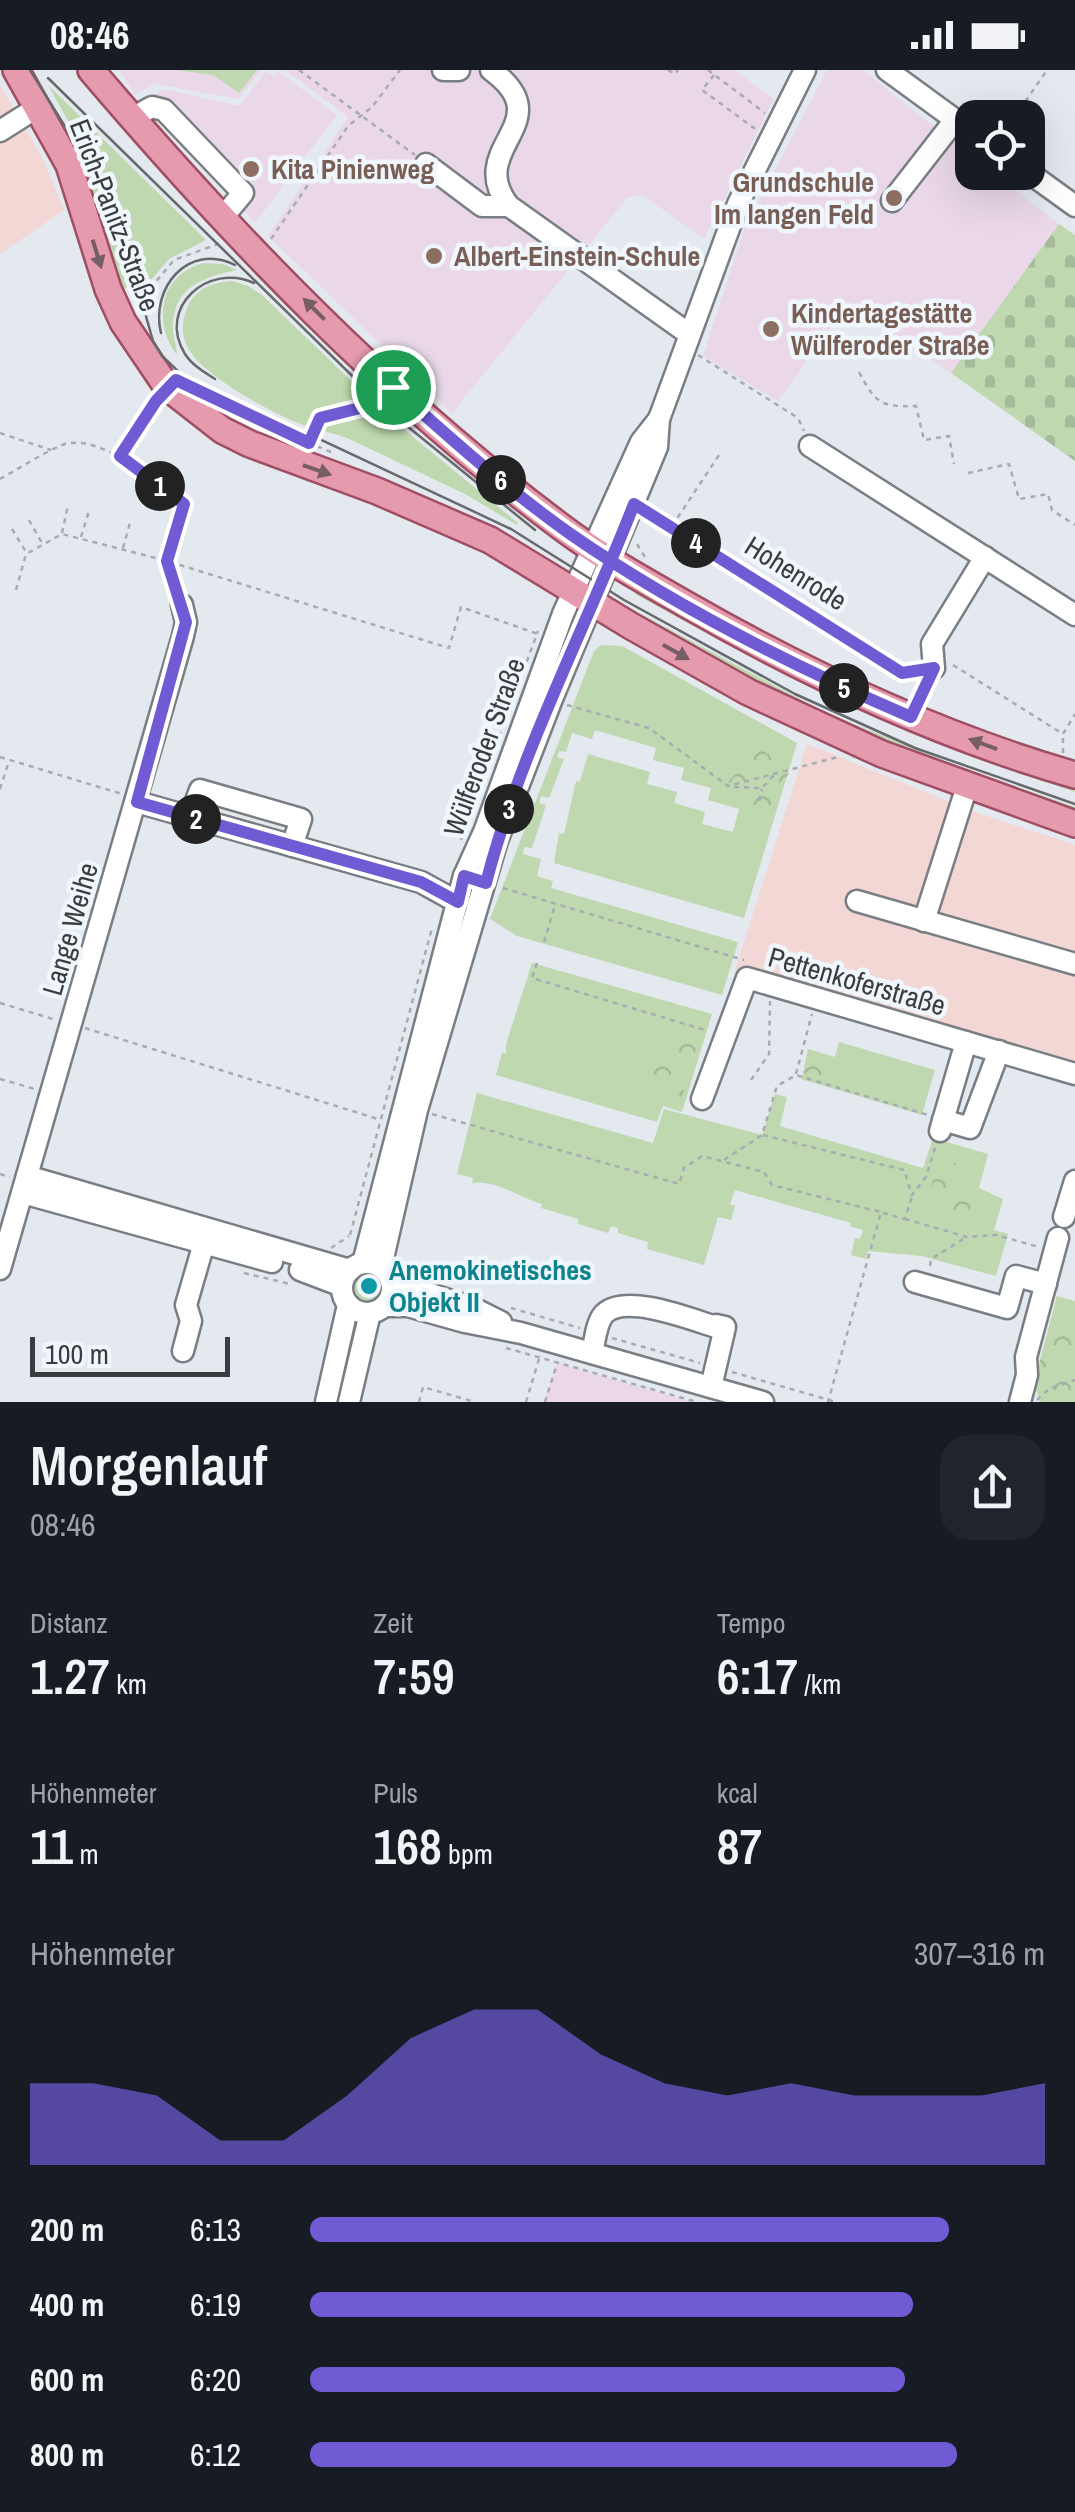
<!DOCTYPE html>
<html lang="de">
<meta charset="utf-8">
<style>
body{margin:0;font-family:"Archivo Narrow",sans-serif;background:#20242c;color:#f1f3f6;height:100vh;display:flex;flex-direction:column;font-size:38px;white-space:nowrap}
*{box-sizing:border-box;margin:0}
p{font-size:32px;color:#9ea1a6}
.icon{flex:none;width:55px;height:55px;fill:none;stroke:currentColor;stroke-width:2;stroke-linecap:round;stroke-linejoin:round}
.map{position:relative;height:1332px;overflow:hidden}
.side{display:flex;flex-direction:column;background:#171b24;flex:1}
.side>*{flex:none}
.buttons{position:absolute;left:955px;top:30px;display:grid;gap:20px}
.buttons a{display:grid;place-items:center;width:90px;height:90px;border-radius:20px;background:#171b24;box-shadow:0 10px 40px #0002;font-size:50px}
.scale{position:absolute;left:30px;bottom:25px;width:200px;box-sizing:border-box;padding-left:10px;border:5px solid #3a3c3f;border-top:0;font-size:28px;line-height:35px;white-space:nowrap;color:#3a3c3f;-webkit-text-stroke:8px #f0f7fc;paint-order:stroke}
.pin{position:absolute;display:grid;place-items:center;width:85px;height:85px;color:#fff;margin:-42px;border:5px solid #fff;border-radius:50%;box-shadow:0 2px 10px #0007}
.km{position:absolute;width:50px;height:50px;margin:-25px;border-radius:50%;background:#222;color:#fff;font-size:28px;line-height:50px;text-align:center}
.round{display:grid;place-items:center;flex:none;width:105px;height:105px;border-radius:30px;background:#20242c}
.head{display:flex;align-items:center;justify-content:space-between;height:170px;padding:0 30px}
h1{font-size:55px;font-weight:600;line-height:75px}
.figures{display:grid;grid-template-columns:repeat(3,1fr);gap:15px;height:170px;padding:10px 30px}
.figures div{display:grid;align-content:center}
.figures b{font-size:50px;font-weight:600}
.figures small{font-size:28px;font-weight:400}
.figures p{font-size:28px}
.chart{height:280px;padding:20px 30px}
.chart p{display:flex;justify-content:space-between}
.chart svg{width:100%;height:180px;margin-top:10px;fill:#705bd5;opacity:.7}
ul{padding:0 30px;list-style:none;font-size:32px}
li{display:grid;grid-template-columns:160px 120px 1fr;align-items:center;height:75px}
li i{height:25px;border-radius:12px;background:#705bd5}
.status{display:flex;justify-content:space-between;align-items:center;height:70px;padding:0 50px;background:#171b24;direction:ltr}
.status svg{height:28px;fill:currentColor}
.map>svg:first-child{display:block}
</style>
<div class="status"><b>08:46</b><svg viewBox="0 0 49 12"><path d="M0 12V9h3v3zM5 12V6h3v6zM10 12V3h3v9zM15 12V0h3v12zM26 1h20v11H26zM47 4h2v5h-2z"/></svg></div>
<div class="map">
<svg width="1075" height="1332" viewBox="0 0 1075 1332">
<defs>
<pattern id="cemetery-stones" width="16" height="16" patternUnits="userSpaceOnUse" patternTransform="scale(2.5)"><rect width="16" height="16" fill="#bfd8af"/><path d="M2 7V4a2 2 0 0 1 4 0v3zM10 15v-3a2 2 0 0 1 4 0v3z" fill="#a5ba98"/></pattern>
<pattern id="park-crowns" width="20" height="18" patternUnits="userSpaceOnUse" patternTransform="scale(2.5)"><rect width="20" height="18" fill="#bfd8af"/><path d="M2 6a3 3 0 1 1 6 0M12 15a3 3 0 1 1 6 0" fill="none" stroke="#a5ba98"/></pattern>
</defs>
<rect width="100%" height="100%" fill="#e3e9ef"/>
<!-- commercial -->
<g fill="#f2d7d4">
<path d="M0 15 43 89 64 140 0 184Z"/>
<path d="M807 674 980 744 1075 775V1004L734 904Z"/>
</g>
<!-- education -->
<g fill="#ead8e9">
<path d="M119 0H261L239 29 155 14 135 24Z"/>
<path d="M285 0H735L774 29 704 169 644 126 628 127 452 343 268 166 348 47Z"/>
<path d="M827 0H862L972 86V102L993 103 1059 154 951 303 849 232 778 331 703 286 744 160Z"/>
<path d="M266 1 274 6 278 1 337 45 255 153 144 32 163 19 239 36Z"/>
<path d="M557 1293 693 1332H544Z"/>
</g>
<!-- grass -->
<g fill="#bfd8af">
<path d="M176 0H257L239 23 213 5Z"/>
<path d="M48 15 206 170 169 189 151 210 142 213 109 124Z"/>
<path d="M40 21 97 116 134 216 123 219 129 239Z"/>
<path d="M204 193 223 194 237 200C208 206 175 215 173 253 172 264 177 277 177 285 152 251 160 204 204 193Z"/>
<path d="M232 211 248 216 262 225 368 327 360 335 318 344 310 357C280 349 199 304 187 276 181 264 182 250 187 238 195 219 213 212 232 211Z"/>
<path d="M379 339 518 453 517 455 467 425 345 367 320 360 326 351Z"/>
<path d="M638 519 1075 714V722C920 671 777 603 635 524Z"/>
<path d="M628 537 822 641 962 698 1075 737V746L821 649 624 543Z"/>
<path d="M601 575 622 576 797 673 744 848 554 793 559 763 564 764 576 711 580 712 588 684 650 702 647 714 677 722 674 733 705 742 702 754 733 762 739 739 708 730 711 718 681 710 684 698 653 690 656 678 595 660 592 669 572 663 566 682 559 681 557 687 564 689 549 728 541 726 539 733 546 735 532 778 524 777 523 784 541 789 537 806 553 811 551 818 738 872 722 925 517 866 490 849 594 581Z"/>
<path d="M532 893 712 944 682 1042 663 1036 657 1052 496 1005 502 983H506V974Z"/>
<path d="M839 972 935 1000 922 1045 801 1009 803 1003 829 1009Z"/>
<path d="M477 1023 653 1073 664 1039 762 1065 775 1024 787 1027 780 1056 923 1098 933 1068 988 1084 979 1118 1003 1129 994 1160 1008 1164 996 1206 921 1186 868 1181 866 1189 851 1185 855 1168 860 1169 863 1160 850 1156 851 1153 735 1120 730 1134 735 1136 731 1150 718 1147 704 1195 647 1179 648 1172 618 1163V1158L611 1156 608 1163 578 1154V1149L541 1138 542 1134C520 1128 495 1109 472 1113L473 1108 457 1104Z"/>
<circle cx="368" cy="1217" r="14"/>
</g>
<!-- cemetery -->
<path fill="url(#cemetery-stones)" d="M1059 154 1075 165V391L951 303Z"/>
<!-- park -->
<g fill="url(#park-crowns)">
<path d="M762 679 789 703 764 746 722 717Z"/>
<path d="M660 962 698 973 682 1027 644 1016Z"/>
<path d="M808 979 835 987 829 1009 803 1003Z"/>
<path d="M939 1088 981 1101 966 1154 924 1141Z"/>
<path d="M1057 1226 1075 1231V1332H1040L1034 1313Z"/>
</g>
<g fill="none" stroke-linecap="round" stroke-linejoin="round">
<defs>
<g id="minor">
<path d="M443 0H459"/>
<path d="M491 0C563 53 463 77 509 136L689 264"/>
<path d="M887 0 972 62"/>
<path d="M132 48 152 37 164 40 243 123 223 147"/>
<path d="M0 61 38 37"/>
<path d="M426 94 482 136H509"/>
<path d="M1028 102 1075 136"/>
<path d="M892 131 955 50"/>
<path d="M810 376 1075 545"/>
<path d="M934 598 932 574 985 487"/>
<path d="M137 732 421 812 457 832"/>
<path d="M190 747 200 720 301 749 292 776"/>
<path d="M857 831 1075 894"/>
<path d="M924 851 967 716"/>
<path d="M702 1029 747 908 1075 1004"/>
<path d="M943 1050 970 1058 999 981"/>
<path d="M940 1061 966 972"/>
<path d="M27 1106 350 1200"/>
<path d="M23 1123 272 1192"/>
<path d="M1064 1147 1075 1111"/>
<path d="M363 1193 464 806 484 762 563 544 641 372 659 349"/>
<circle cx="367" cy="1218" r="25"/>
<path d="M381 1197 417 1040 497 771 552 629 657 377 659 349 738 134 805 0"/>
<path d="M0 1199 183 566 186 552 182 535"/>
<path d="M300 1200 342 1216"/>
<path d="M391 1211 473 1238 501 1252"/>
<path d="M915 1212 1007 1238 1016 1206 1046 1214"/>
<path d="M385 1236H408L465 1252 521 1263 763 1332"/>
<path d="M183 1281 191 1251 186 1235 204 1173"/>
<path d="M592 1283C595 1271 596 1253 604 1244 626 1222 695 1251 722 1259"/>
<path d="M711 1317 725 1257 716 1255"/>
<path d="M326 1332 348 1235"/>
<path d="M349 1332 370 1243"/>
<path d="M1020 1332 1027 1305 1026 1287 1058 1168"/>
</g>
<g id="major">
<path d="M16 0 69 95 108 219 123 252 167 317 222 360 250 374 377 421 490 470 631 556 748 622 882 684 1075 754"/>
<path d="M91 0C233 167 388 328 564 459 603 488 645 511 687 535 809 605 939 666 1075 705"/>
</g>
</defs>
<!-- minor casing -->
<use href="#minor" stroke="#787e83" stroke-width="25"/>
<!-- major casing -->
<use href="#major" stroke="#9f4e63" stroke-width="30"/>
<!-- path -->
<g stroke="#a8acb1" stroke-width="2.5" stroke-dasharray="5 5" stroke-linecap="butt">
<path d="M299 0 415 85"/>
<path d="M668 0 675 4 678 0"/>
<path d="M708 0 765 43"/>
<path d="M714 5 702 20 758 61"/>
<path d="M1014 48 1047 0"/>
<path d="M271 169 348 56 372 37 400 0"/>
<path d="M130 223 154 214 174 190 221 173"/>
<path d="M698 285 798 348 804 361"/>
<path d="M859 302C876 334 881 337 916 336L924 370 949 366 954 394"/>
<path d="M217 330 309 373"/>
<path d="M0 363 51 380"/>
<path d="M331 382 309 373 320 348 378 333"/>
<path d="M121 385 155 333"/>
<path d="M968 403 1009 394 1019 429 1048 424 1052 440 1075 455"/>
<path d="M0 409C20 398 41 384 62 375 99 361 156 413 184 434L167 491 176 519"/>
<path d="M649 444 902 603 915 601"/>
<path d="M29 450 42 473"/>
<path d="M672 456 721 382"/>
<path d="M12 459 26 482"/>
<path d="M62 463 68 435"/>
<path d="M81 467 89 441"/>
<path d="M637 474 646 489"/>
<path d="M123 478 130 453"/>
<path d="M16 520 26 484 62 464 167 491 449 578 461 537 538 564"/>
<path d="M953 595 1063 664 1075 644"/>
<path d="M919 629 927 613"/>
<path d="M567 635 649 658 728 716 838 687"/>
<path d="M1063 683V666"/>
<path d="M0 687 122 724"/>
<path d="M734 717 762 718 775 704"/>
<path d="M0 719 9 691"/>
<path d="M759 731 762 719"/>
<path d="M461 770 538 561"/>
<path d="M503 818 744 890"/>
<path d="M544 872 555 835"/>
<path d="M537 893 532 908 705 960"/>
<path d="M0 933 53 949"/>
<path d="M85 958 378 1049"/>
<path d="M796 1004 812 944"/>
<path d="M0 1009 35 1019"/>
<path d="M751 1010 769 984 770 931"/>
<path d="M432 1044 679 1114 684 1098 702 1086 764 1102 772 1115 881 1142 828 1332"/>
<path d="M763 1065 904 1100 912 1125 926 1107 936 1075"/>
<path d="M724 1090 762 1065 777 1016 796 1005 928 1045"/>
<path d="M0 1104 10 1107"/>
<path d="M883 1143 905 1149 912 1126"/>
<path d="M905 1149 967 1167 996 1165 1039 1177"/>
<path d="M350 1165 432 858"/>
<path d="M331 1178 349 1166"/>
<path d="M930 1196 931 1189 965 1168"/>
<path d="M244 1203 290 1214"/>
<path d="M511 1238 580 1258"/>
<path d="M612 1268 700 1293"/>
<path d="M506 1278 697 1332"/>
<path d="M732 1302 836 1332"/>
<path d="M1037 1330 1049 1319 1075 1310"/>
<path d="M419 1332 423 1317 475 1332"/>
<path d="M526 1332 539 1289"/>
<path d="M545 1332 557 1294"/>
</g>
<!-- minor -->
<use href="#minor" stroke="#fff" stroke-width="20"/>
<!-- major -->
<use href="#major" stroke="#e69aad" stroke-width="25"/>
<!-- tram -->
<g stroke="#666a6d" stroke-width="2.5">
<path d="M30 0 97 108 128 183 153 271 162 286 181 304 511 459 624 530 795 624 915 678 1075 734"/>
<path d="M48 8 386 339 535 460"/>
<path d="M161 263C150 218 188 172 235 195"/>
<path d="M215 309C204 302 192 295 185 284 156 237 209 192 254 213"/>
</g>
</g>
<!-- one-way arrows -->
<defs><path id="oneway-solid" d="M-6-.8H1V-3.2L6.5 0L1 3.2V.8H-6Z" transform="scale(2.5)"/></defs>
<g fill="#765d66">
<use href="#oneway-solid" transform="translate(97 184) rotate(73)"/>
<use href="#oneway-solid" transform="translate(314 239) rotate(-135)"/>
<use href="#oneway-solid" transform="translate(317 400) rotate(19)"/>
<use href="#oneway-solid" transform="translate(676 582) rotate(29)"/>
<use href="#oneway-solid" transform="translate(983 674) rotate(-160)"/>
</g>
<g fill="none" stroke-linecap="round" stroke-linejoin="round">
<defs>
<path id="route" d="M393 317 376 334 320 348 309 373 176 310 156 331 120 386 184 434 167 491 186 552 137 732 421 812 458 832 464 806 486 813C520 682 585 560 634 434L902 603 934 598 911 647C793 596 675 537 569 463 507 419 450 368 393 317"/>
</defs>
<!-- route casing -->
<use href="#route" stroke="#fff" stroke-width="20"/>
<!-- route -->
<use href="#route" stroke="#705bd5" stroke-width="12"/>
</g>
<!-- markers -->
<g fill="#8d6e63" stroke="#f0f7fc" stroke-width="4">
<circle cx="251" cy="99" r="10"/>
<circle cx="894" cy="128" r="10"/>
<circle cx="434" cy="186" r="10"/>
<circle cx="771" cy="259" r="10"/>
</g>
<circle fill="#0f9aa8" stroke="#f0f7fc" stroke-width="4" cx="369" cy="1216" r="10"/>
<g text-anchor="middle" stroke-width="9" stroke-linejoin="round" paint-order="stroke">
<!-- education labels -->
<g font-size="28" font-weight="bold" fill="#785e54" stroke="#f0f7fc" text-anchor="start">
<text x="271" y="109">Kita Pinienweg</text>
<text x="874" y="122" text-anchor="end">Grundschule<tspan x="874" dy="32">Im langen Feld</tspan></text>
<text x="454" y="196">Albert-Einstein-Schule</text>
<text x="791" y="253">Kindertagestätte<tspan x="791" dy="32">Wülferoder Straße</tspan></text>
</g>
<!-- street labels -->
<g font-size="28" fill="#3a3c3f" stroke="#f0f7fc">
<text transform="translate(115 145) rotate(69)" y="10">Erich-Panitz-Straße</text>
<text transform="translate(796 503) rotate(32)" y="10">Hohenrode</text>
<text transform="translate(484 677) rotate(-70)" y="10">Wülferoder Straße</text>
<text transform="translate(70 859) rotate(-74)" y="10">Lange Weihe</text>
<text transform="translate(857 911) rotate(16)" y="10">Pettenkoferstraße</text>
</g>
<!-- culture labels -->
<g font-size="28" font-weight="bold" fill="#0d838f" stroke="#f0f7fc" text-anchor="start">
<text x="389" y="1210">Anemokinetisches<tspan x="389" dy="32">Objekt II</tspan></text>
</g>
</g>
</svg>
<div class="buttons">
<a><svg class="icon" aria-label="locate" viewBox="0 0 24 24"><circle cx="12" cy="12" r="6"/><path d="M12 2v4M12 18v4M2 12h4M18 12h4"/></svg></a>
</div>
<div class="scale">100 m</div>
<div class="pin" style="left:393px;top:317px;background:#1e9e55"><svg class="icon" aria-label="arrive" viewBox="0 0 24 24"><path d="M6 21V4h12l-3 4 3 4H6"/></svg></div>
<b class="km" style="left:160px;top:416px">1</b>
<b class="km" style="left:196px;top:749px">2</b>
<b class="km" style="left:509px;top:739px">3</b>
<b class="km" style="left:696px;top:473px">4</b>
<b class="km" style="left:844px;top:618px">5</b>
<b class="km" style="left:501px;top:410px">6</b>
</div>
<section class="side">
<div class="head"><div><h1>Morgenlauf</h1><p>08:46</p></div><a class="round"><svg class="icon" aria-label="share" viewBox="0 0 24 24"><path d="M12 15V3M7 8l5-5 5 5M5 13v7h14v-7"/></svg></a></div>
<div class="figures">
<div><p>Distanz</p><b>1.27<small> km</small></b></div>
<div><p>Zeit</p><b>7:59</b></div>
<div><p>Tempo</p><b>6:17<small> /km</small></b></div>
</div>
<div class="figures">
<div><p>Höhenmeter</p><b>11<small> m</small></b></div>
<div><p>Puls</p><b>168<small> bpm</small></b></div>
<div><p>kcal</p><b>87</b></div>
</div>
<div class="chart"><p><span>Höhenmeter</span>307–316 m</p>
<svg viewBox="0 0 160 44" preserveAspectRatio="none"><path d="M0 44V24L10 24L20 27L30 38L40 38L50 27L60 13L70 6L80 6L90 17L100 24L110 27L120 24L130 27L140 27L150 27L160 24V44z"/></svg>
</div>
<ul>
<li><b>200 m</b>6:13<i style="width:87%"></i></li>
<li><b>400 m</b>6:19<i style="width:82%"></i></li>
<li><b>600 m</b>6:20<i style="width:81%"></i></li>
<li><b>800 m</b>6:12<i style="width:88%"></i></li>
</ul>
</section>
